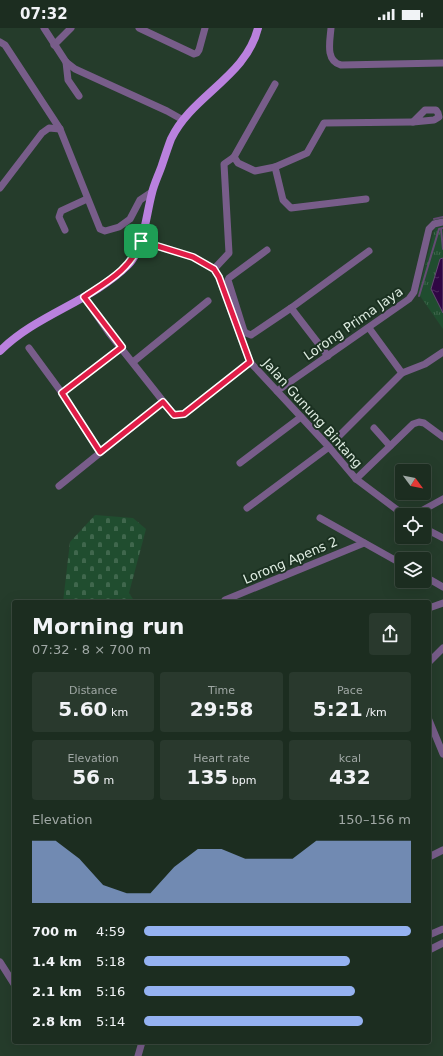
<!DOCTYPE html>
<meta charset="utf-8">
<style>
body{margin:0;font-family:"DejaVu Sans",sans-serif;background:#29392d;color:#f1f3f6;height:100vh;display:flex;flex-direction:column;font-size:15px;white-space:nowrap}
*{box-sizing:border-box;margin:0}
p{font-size:13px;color:#a0a8a5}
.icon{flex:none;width:22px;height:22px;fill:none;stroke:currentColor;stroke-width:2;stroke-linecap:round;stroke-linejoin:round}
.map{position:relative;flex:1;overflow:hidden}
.side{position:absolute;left:12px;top:572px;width:419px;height:444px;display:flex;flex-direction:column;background:#1c2d20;border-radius:4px;box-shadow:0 4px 16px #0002,0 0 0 1px #3a493e}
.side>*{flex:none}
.needle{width:26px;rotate:122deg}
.fabs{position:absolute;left:395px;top:436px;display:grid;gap:8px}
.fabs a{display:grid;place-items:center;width:36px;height:36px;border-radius:4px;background:#1c2d20;box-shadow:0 4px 16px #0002,0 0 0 1px #3a493e;font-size:20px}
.pin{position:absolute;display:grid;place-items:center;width:34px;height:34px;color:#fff;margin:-17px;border-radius:8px;box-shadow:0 2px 6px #0006}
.round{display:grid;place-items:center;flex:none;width:42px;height:42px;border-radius:4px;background:#29392d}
.head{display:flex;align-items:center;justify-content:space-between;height:68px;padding:0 20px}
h1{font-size:22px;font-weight:700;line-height:30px}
.stats{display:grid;grid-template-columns:repeat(3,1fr);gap:6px;height:68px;padding:4px 20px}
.stats div{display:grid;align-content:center;border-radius:4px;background:#29392d;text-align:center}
.stats b{font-size:20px;font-weight:700}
.stats small{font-size:11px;font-weight:400}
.stats p{font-size:11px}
.chart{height:112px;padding:8px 20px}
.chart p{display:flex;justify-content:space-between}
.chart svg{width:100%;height:72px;margin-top:4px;fill:#95b2f1;opacity:.7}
ul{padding:0 20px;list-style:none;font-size:13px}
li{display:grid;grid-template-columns:64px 48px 1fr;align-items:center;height:30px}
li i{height:10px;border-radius:5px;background:#95b2f1}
.status{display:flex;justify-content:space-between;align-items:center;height:28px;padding:0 20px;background:#1c2d20;direction:ltr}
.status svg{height:11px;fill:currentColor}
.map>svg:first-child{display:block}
</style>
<div class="status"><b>07:32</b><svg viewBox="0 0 49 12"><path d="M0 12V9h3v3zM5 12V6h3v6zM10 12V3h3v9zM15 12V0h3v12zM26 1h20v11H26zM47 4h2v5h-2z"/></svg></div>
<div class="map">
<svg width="443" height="1028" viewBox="0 0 443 1028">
<defs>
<pattern id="grass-tufts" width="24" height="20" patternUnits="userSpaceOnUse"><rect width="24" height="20" fill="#204d2f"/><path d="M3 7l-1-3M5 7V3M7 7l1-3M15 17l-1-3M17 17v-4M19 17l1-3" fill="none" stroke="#40674d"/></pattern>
<pattern id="cemetery-stones" width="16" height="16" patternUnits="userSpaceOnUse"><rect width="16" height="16" fill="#204d2f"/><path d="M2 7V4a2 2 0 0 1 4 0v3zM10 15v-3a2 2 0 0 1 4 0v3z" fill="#40674d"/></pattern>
<pattern id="water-ripples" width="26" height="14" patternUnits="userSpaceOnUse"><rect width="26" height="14" fill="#300644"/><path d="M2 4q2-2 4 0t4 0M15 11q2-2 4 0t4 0" fill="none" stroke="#4e2a5f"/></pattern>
</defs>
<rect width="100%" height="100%" fill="#253c2b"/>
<!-- grass -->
<path fill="url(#grass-tufts)" d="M443 198V230L440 231 431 261 443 285V301L418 265 434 203 435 200Z"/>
<!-- cemetery -->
<path fill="url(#cemetery-stones)" d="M95 487 133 490 146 501 129 565 135 574H63L70 514Z"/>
<!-- water -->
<path fill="url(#water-ripples)" stroke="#644b73" d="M443 230V285L431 261 440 231Z"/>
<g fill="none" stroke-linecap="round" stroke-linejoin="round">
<!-- stream -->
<g stroke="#644b73" stroke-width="2">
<path d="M434 191 443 189"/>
<path d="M441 201 443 221"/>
<path d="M419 268 439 201 443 200"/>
</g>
<!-- minor -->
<g stroke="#785d8a" stroke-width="7">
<path d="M44 0 66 34 75 41 167 83 183 92"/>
<path d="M139 0 194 26 197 25 199 22 205 0"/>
<path d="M331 0C330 13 325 33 341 37L443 35"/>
<path d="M0 14 5 17 60 101 100 201 105 203 119 199 130 191 140 172 152 164"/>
<path d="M54 17 71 0"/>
<path d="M66 34 68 52 79 68"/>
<path d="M425 82H436L438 85 439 89 434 92 413 94Z"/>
<path d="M234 129 238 135 255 143 275 139 307 125 324 95 413 94"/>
<path d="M275 139 283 172 291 180 366 171"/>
<path d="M0 160 42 105 49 100 60 101"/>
<path d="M65 202 59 189 61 183 87 171"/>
<path d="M141 213 193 229 214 241 219 249 250 334 329 419 356 451 404 487"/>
<path d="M267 222 229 250 228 252 244 303 246 305 251 307 291 280 369 223"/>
<path d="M214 241 229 225 224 136 234 129 275 56"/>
<path d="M84 269 109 305 174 387 184 386 250 334"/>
<path d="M291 280 328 328"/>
<path d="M369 300 402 345"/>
<path d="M29 320 62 365 100 424"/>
<path d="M133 334 208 273"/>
<path d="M277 363 409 271 414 264 429 201 434 196 443 194"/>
<path d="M62 365 122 319"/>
<path d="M374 400 390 418"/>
<path d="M338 409 402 345 425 336 443 324"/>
<path d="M240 435 301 389"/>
<path d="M356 451 413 396 419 394 424 395 443 409"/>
<path d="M59 458 163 374"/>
<path d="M247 480 329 419"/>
<path d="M414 487 443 471"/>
<path d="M320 490 402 536"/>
<path d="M424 500 443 510"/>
<path d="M424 548 443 559"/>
<path d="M225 572 364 515"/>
<path d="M429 580 443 575"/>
<path d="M429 634 443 620"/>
<path d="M429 692 443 726"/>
<path d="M429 829 443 822"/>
<path d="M429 907 443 901"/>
<path d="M429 922 443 915"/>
<path d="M0 934 14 956"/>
<path d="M138 1028 142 1014"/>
</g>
<!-- major -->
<path stroke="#ba81de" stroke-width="8" d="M0 323C37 286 91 274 128 237 144 221 146 187 152 165 154 156 159 146 162 137 165 128 168 119 171 111 192 67 246 49 258 0"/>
</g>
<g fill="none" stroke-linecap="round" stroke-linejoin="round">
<defs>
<path id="route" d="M141 213 193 229 214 241 219 249 250 334 184 386 174 387 163 374 100 424 62 365 122 319 84 269C108 253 131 241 141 213Z"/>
</defs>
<!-- route casing -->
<use href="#route" stroke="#fff" stroke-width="8"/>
<!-- route -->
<use href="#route" stroke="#e11d48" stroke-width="5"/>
</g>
<g text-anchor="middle" stroke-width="4" stroke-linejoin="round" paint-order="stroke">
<!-- street labels -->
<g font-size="13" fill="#deece1" stroke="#1b3121">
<text transform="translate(353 295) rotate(-35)" y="5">Lorong Prima Jaya</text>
<text transform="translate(313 385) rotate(48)" y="5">Jalan Gunung Bintang</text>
<text transform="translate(290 532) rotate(-23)" y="5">Lorong Apens 2</text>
</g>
</g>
</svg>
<div class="fabs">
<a><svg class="needle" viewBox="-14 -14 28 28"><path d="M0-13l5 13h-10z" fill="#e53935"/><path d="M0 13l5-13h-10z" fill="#a0a8a5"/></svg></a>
<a><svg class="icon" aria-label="locate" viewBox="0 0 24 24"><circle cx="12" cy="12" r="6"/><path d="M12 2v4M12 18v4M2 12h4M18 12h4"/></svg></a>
<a><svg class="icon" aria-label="layers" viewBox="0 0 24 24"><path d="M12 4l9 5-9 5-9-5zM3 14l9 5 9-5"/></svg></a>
</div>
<div class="pin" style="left:141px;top:213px;background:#1e9e55"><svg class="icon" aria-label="arrive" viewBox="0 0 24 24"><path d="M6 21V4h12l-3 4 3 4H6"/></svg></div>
<section class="side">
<div class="head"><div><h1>Morning run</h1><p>07:32 · 8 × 700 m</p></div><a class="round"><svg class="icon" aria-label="share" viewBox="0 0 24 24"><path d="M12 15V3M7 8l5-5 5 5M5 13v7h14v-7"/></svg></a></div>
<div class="stats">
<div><p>Distance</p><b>5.60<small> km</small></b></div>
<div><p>Time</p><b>29:58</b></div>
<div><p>Pace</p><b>5:21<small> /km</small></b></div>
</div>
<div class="stats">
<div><p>Elevation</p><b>56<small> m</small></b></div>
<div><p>Heart rate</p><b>135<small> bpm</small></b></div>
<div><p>kcal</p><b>432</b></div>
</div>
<div class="chart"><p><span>Elevation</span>150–156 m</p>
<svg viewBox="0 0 160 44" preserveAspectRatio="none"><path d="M0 44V6L10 6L20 17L30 33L40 38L50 38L60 22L70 11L80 11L90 17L100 17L110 17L120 6L130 6L140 6L150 6L160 6V44z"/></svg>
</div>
<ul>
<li><b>700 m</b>4:59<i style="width:100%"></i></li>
<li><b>1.4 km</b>5:18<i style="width:77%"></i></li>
<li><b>2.1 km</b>5:16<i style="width:79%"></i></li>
<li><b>2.8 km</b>5:14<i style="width:82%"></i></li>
</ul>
</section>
</div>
